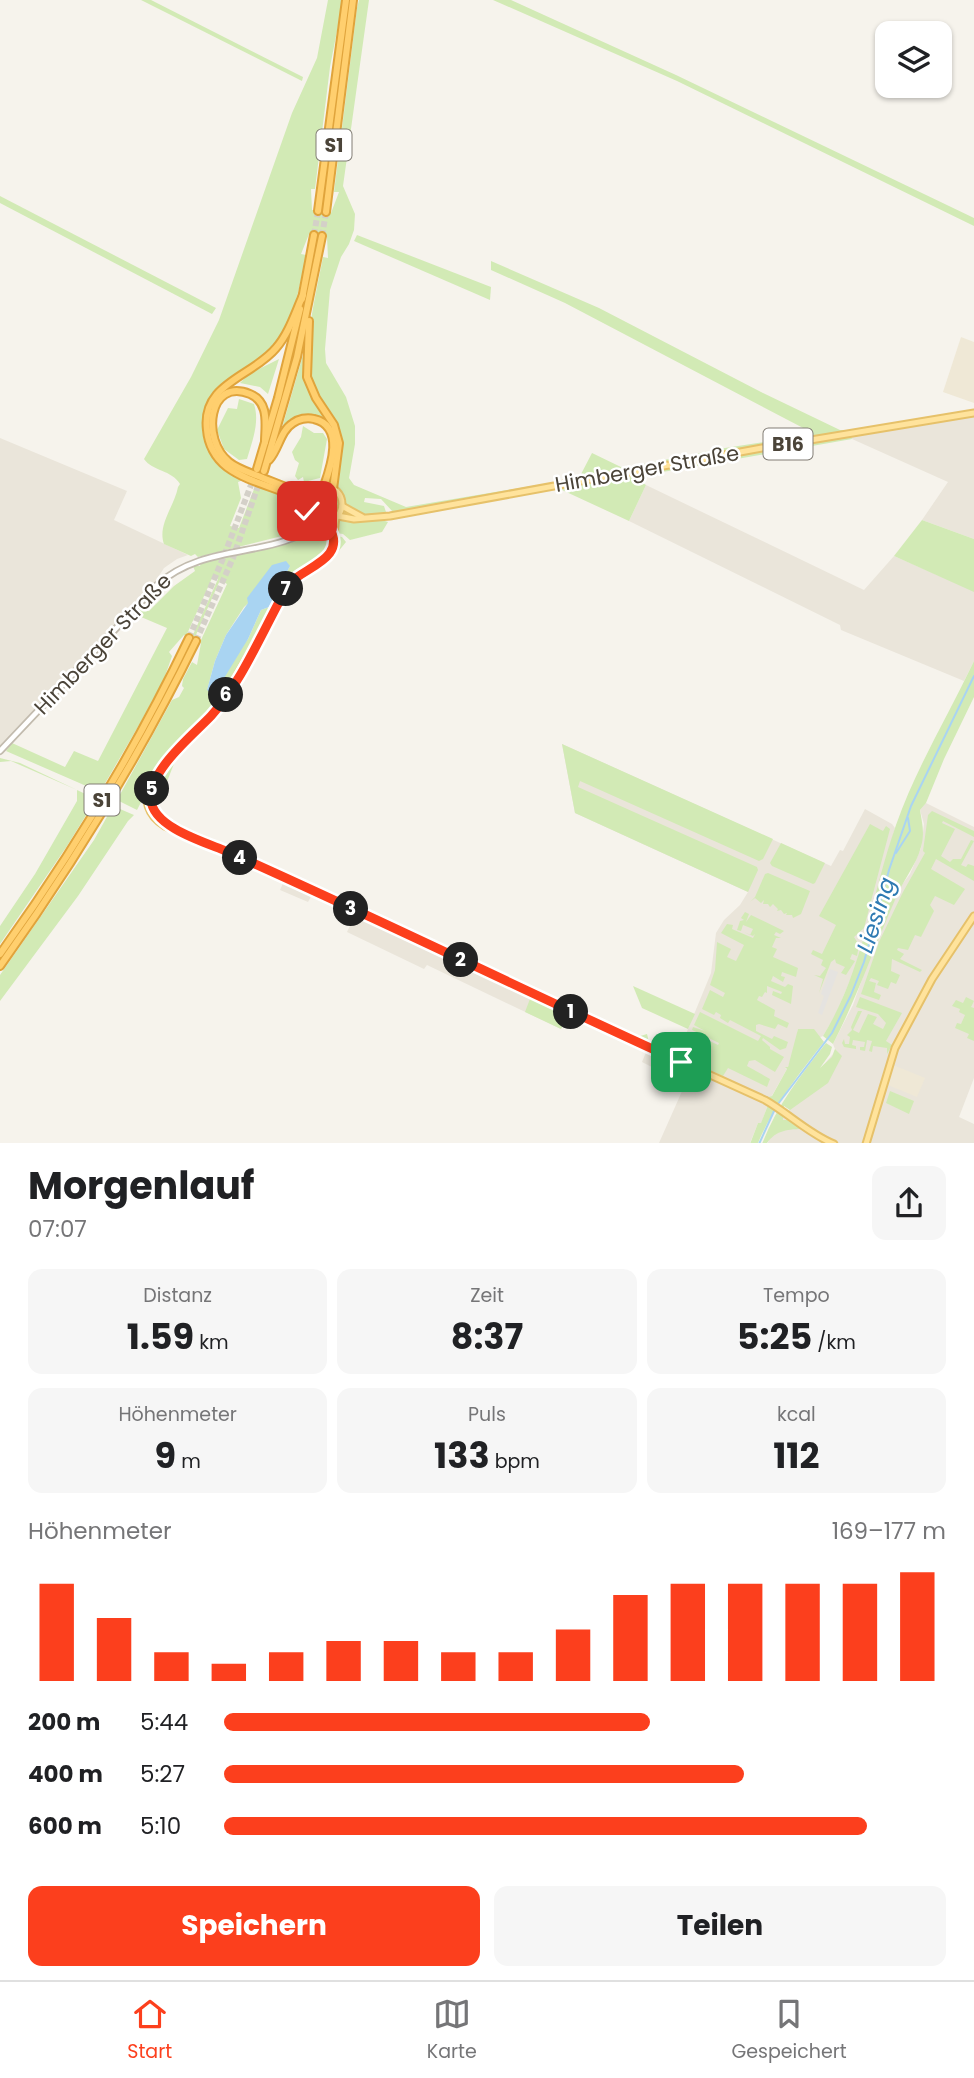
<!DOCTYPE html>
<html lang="de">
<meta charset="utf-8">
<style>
body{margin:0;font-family:Poppins,sans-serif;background:#f6f6f6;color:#202124;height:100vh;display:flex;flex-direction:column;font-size:26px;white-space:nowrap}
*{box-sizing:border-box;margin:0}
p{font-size:23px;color:#757577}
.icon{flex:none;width:38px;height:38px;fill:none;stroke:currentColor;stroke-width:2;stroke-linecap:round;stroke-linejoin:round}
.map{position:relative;height:1143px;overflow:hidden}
.drawer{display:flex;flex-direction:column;background:#fff;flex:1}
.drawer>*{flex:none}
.controls{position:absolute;left:875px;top:21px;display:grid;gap:14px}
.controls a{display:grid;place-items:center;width:77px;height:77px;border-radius:14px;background:#fff;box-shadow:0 2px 5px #0004;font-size:35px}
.pin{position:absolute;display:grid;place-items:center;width:60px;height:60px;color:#fff;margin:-30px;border-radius:14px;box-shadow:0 4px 10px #0006}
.km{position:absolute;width:35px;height:35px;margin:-18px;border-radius:50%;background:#222;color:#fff;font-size:19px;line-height:35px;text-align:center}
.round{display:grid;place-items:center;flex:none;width:74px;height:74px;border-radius:14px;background:#f6f6f6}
.summary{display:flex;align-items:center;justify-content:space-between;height:119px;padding:0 28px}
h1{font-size:38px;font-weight:700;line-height:52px}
.metrics{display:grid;grid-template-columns:repeat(3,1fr);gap:10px;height:119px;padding:7px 28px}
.metrics div{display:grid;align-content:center;border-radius:14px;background:#f6f6f6;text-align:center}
.metrics b{font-size:35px;font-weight:700}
.metrics small{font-size:19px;font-weight:400}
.metrics p{font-size:19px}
.chart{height:196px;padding:14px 28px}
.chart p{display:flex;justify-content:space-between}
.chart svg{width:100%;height:126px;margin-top:7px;stroke:#fc3f1d;stroke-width:6}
.action{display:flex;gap:14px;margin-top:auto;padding:14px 28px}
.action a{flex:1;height:80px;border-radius:14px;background:#fc3f1d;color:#fff;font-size:28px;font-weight:700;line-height:80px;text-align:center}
.action a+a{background:#f6f6f6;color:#202124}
ul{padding:0 28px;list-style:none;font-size:23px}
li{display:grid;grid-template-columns:112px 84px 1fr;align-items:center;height:52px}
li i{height:18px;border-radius:9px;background:#fc3f1d}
.menu{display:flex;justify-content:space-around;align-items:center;height:98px;border-top:2px solid #e0e0e0;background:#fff;font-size:19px;color:#757577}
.menu a{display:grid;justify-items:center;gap:4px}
.menu .current{color:#fc3f1d}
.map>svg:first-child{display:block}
</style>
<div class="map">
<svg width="974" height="1144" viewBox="0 0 974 1144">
<rect width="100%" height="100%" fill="#f6f3ec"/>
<!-- residential -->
<g fill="#eae5da">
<path d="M974 410V539L922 520 948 482 852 439 849 430Z"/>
<path d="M0 438 127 491 114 520 188 555 177 559 164 568 149 591 0 748Z"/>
<path d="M646 485 864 590 894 556 974 591V661L964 681 841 630 840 625 629 521Z"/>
<path d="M562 744 831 866 840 850 843 851 865 809 892 824 895 828 855 969 835 1016 823 1036 818 1038 798 1029 795 1048 788 1067 785 1068 787 1069 770 1099 761 1124 758 1123 750 1143H659L683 1089V1083L642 1062 647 1050 653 1044 679 1056 681 1046 711 973 716 933 724 920 740 905 748 892 575 813Z"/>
<path d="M926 803 974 827V1078L959 1117 974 1124V1143L767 1144 784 1114 804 1098 820 1069 833 1054 835 1049 833 1044 853 1005 873 948 901 886 910 874 921 848 924 824 920 810Z"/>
<path d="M285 879 313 893 308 902 280 890Z"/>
<path d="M356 913 569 1014 561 1029 427 965 424 969 347 932Z"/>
</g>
<!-- education -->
<g fill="#efe8d6">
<path d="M961 337 974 342V403L943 392Z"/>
<path d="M893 1065 925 1078 917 1097 888 1085Z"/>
</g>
<!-- green -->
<g fill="#d2eab5" fill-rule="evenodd">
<path d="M141 0H151L303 77 302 81Z"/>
<path d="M328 0H343L330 67 315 189H311L312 210 331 213 339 192H334L357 8 359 0H369L343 186 355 214 354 230 349 244 341 257 330 290 325 349 326 363 346 397 355 426V444L349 478 354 485 406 507 579 478 592 453 623 468 725 448 810 435 807 430 565 303 491 270V261L599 308 761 392 840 430H849L852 439 634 477 646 485 629 521 562 490 559 482 393 512 381 499 365 498 364 502 384 506 386 512C376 516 352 516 346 505 344 502 345 498 344 495 341 489 336 488 335 481 333 466 344 451 340 434 335 412 322 406 314 389 299 357 317 291 323 257L328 258 327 237 309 234 301 254 306 255C300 287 294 321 273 348 257 370 222 373 211 399 206 408 206 421 205 431L246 479 238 482 241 498 230 526 239 528 256 484 297 500 304 515 301 520 303 518 304 524 298 530 290 534 198 557 195 554 191 556 164 544C157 525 175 505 178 487L180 484C172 470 152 471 144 459L191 377 219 320 292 113 317 58Z"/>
<path d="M493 0H511L676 75 974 218V226L677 81Z"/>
<path d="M0 196 216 308 212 314 0 203Z"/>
<path d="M357 235 491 287 490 300 354 241Z"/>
<path d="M305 348 306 379 310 389 336 432 337 452 331 484 328 483C333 463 344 435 323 420 317 416 308 415 301 417 293 419 288 425 282 428Z"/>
<path d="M279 359 268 394 260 387 240 383 249 374Z"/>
<path d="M239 399 254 404C260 422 252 442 247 459L239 460 224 449 217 430 228 408 237 409Z"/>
<path d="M303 426 314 433H323L327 439 320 478 304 482 303 477 298 480 295 476 299 463 295 460 292 452 301 437Z"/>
<circle cx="324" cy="504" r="15"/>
<path d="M340 519 382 520 388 522 382 532 350 540 343 534 336 533 337 523Z"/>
<path d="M922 520 974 539V592L894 556Z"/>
<path d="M319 526 328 530 330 543 324 556 288 580 222 698 198 725 193 727V732L158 769 137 810 117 800 172 700 179 697 184 688 182 686 183 679 192 662 197 665 201 643 184 635 169 652 172 656 164 679 139 725 100 792 6 751 12 743 65 767 74 751 98 761 167 628 134 614 140 609 149 611 174 586 195 571 193 566H200L201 562 289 542 300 539ZM290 566 269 607 261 610 248 639 207 690 215 661 226 635 244 607ZM213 576 218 579 192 637 187 634ZM220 580 227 584 201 640 195 637Z"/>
<path d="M337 536 342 537 346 542 329 563 304 579 290 594 247 672 223 709 175 761 163 792 157 797 152 794C159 760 201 734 222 707 241 681 256 651 271 623 278 610 283 596 293 586 308 568 338 565 337 536Z"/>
<path d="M974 661V697L944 759 926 803 920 810C922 823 925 833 921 847 916 866 902 881 895 900 874 948 857 997 833 1044L823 1036C863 971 871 896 896 825 916 768 948 716 974 661Z"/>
<path d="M562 744 773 839 763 859 759 861 580 781 578 787 757 867 758 870 748 892 575 813Z"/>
<path d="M0 758 20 763 96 799 67 846 0 944V926L35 874 77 801V790L11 761 0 762Z"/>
<path d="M113 806 134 815 128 821 78 896 0 1001V975L94 840Z"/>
<path d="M932 811 974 831V837L943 821 942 823 955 829 941 856 950 862 953 859H961L971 840 974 841 961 865 966 867 968 864 974 866V881L936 859 931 869 965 889 954 905 935 896 930 905 934 911 921 937 915 935 908 950 898 948 897 950 904 954 900 959 922 970 920 972 892 959 891 971 900 975 896 984 891 982 888 989 877 985 879 981 871 978 869 981 876 983 874 992 881 995 879 1000 861 994 879 942 903 892 925 853 923 851 928 815Z"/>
<path d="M870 824 883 831 886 826 890 829 864 928 854 937 859 945 857 956 852 954 850 959 855 961 846 975 841 973 845 967 836 963 835 959 831 962 819 993 823 979 814 975 820 976 826 968 821 965 823 960 811 954 813 950 822 954 836 925 819 916Z"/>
<path d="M781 843 825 863 815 883 813 884 772 866 770 863Z"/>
<path d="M768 873 810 891 801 914 793 918 792 915H786L787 913 784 914 781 910 777 911 778 909 773 904 770 907 768 904H763L764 900 761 903 755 898 750 902 755 897 765 874Z"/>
<path d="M745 912 749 914 746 922 751 915 784 931 780 934 776 932 774 935 781 938H776L772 947 777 949 773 957 798 968 796 977 782 972 781 976 785 977 783 982 773 976 771 981 785 987 788 984 793 986 791 1004 772 995 773 991 781 994 782 992 767 986V993L765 992 762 997 759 996 757 1000 775 1010 774 1016 789 1023 787 1028 778 1024 775 1029 759 1024 756 1025V1031L772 1039 774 1036 788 1042 786 1048 780 1050 763 1038 762 1040 770 1047V1049L784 1057 775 1072 755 1060 749 1061 747 1066 770 1079 767 1087 728 1068 723 1076 684 1058V1054L690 1055 689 1058 697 1061 704 1045 701 1043 703 1038 718 1045 719 1043 692 1030 693 1027 705 1031 694 1025 700 1012 758 1041 761 1036 730 1020 728 1023 720 1018 721 1015 716 1012 714 1015 702 1009 710 990 723 997 725 993 710 985 715 970 717 942 731 949 727 957 736 961 744 945 721 933 727 924 733 925 732 929 753 938 755 934 753 936 744 932 750 935 753 929 743 925 741 931 737 930 740 921 744 920 741 918Z"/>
<path d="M633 986 695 1014 688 1029 642 1008Z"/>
<path d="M533 991 637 1037 647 1034 649 1042 653 1044 647 1050 569 1014 561 1029 525 1012Z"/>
<path d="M860 997 902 1013 886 1041 892 1045 887 1054V1048L873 1046 872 1052 869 1051 872 1041 867 1040 865 1051 860 1050V1047H864L865 1042 853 1040 852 1045 856 1046V1049L844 1047 842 1043 844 1039 845 1044H849L850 1037 847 1035 852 1030 851 1027 858 1011H862L853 1030 859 1033 868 1014 877 1017 873 1024 883 1029 886 1023 878 1014 856 1007Z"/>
<path d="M966 997 974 1001 971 1007 974 1008V1041L967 1038 969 1034 955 1028 957 1023 961 1024 965 1015 959 1012 960 1009 952 1006 956 1000 963 1003Z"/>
<path d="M798 1029H814L824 1042C798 1075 774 1105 758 1143L750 1144 758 1123H761L768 1105 769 1097 772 1096 787 1069 785 1067H788Z"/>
<path d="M826 1043 832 1047 830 1054 820 1068 832 1057 835 1049 842 1056 828 1083 790 1110 784 1106 783 1120H790L804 1129C789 1129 776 1130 767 1143L762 1144C777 1105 801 1075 826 1043Z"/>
<path d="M890 1091 914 1101 909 1114 886 1103Z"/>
</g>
<!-- parking -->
<path fill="#e5e3e0" d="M830 969 838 972 822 1015 818 1013 824 996 821 994Z"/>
<!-- water -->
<path fill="#a9d4f2" d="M286 561 290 566 269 607 261 610 248 639 215 693 212 694 207 690 215 661 226 635 248 603 247 598 272 565Z"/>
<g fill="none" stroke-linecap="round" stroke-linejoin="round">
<!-- stream -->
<g stroke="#a9d4f2" stroke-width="2">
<path d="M896 853 910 831 908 818"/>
<path d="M778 1104 832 1033 851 995 864 962 889 870 911 806 974 676"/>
<path d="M759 1144 775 1109"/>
</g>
<!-- highway-tunnel -->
<g stroke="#d4d0c8" stroke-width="6" stroke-dasharray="6 3" stroke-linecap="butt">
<path d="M314 235 318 211"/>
<path d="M322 236 326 212"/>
<path d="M189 638 224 556 254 477"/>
<path d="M196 641 233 558 260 480"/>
</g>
<defs>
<g id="minor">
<path d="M299 534 307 525 310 516"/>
<path d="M0 751 157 585C207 540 278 560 318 522"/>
</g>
<g id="major">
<circle cx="324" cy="504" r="18"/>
<path d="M342 506 362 517"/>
<path d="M338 516 354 519 390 516 762 448 974 413"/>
<path d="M336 518C334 528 335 537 332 547 326 567 302 569 289 584L223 700 151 780C142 799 148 816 165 826L286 878 552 1003 765 1100C788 1113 809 1134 834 1144"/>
<path d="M325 522 330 528 333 541"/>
<path d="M154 782C147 801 153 812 168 824"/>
<path d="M866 1144 895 1048 932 979 974 916"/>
</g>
<g id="highway">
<path d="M318 211 346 0"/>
<path d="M326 212 353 0"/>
<path d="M303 295C295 313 289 333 276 348 252 377 201 383 207 430 208 444 215 458 227 467 250 484 282 488 306 502"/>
<path d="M302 299 314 235"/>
<path d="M309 321 307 377 316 398 334 425 339 443 333 489"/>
<path d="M265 442C265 432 267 420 264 410 262 403 257 397 250 394 208 377 201 440 229 462 239 470 252 473 263 478 278 484 293 491 309 494"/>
<path d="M269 460C279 449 280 431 293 423 298 419 307 417 314 419 345 426 331 466 324 486"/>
<path d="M257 469 278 398 300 309"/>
<path d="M264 471 297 357 322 236"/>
<path d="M0 954C72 854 136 749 189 638"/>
<path d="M0 966C74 863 140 755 196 641"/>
</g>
</defs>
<!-- minor casing -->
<use href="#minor" stroke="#c2bbae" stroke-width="8"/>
<!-- major casing -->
<use href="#major" stroke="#e6c16a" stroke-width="9"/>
<!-- highway casing -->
<use href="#highway" stroke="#e0a43c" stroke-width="10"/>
<!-- minor -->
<use href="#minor" stroke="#fff" stroke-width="4.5"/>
<!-- major -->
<use href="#major" stroke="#ffe39c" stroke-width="5"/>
<!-- highway -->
<use href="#highway" stroke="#ffcf6e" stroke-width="6"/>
</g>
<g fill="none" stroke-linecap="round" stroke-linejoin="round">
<defs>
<path id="route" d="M307 511C314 522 324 519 329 527 348 559 304 567 289 584 265 625 243 681 211 716 193 735 148 771 151 800 153 827 204 842 226 851 379 919 529 993 681 1062"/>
</defs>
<!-- route casing -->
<use href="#route" stroke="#fff" stroke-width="14"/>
<!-- route -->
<use href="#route" stroke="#fc3f1d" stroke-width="9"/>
</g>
<g text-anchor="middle" stroke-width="5" stroke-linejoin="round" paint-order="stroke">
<!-- shield labels -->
<g fill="#fff" stroke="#817c74" stroke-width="2">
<rect x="316.5" y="129.5" width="35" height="31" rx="5"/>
<rect x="763.5" y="428.5" width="49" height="31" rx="5"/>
<rect x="84.5" y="784.5" width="35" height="31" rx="5"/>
</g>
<g font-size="19" font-weight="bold" fill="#4b4439">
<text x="334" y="152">S1</text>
<text x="788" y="451">B16</text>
<text x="102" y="807">S1</text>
</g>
<!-- street labels -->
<g font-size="21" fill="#4b4439" stroke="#fff">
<text transform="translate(647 469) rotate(-10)" y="7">Himberger Straße</text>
<text transform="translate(103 644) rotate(-46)" y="7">Himberger Straße</text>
</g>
<!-- water labels -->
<g font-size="23" font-style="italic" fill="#2e7ab2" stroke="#fff">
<text transform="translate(876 915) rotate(-72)" y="8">Liesing</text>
</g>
</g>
</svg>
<div class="controls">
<a><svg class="icon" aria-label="layers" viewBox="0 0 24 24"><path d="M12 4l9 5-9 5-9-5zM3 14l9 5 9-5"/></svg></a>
</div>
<div class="pin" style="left:681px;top:1062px;background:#1e9e55"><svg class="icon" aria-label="arrive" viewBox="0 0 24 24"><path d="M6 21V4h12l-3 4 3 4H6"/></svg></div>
<div class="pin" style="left:307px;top:511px;background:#d93025"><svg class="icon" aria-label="check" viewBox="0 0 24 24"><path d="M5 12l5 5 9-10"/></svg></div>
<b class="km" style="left:571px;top:1012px">1</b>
<b class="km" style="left:461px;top:960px">2</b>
<b class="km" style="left:351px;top:909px">3</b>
<b class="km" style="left:240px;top:858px">4</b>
<b class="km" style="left:152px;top:789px">5</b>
<b class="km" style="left:226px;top:695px">6</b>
<b class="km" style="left:286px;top:589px">7</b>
</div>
<section class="drawer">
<div class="summary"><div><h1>Morgenlauf</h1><p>07:07</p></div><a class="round"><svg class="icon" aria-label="share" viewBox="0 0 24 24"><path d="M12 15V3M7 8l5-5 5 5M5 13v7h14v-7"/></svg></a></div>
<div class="metrics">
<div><p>Distanz</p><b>1.59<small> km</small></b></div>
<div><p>Zeit</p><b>8:37</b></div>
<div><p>Tempo</p><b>5:25<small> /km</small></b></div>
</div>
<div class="metrics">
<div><p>Höhenmeter</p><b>9<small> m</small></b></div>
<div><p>Puls</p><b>133<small> bpm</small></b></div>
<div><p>kcal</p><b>112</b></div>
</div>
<div class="chart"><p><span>Höhenmeter</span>169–177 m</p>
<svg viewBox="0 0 160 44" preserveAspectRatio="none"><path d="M5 44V10M15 44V22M25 44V34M35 44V38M45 44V34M55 44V30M65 44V30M75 44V34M85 44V34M95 44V26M105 44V14M115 44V10M125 44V10M135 44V10M145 44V10M155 44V6"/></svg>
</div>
<ul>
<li><b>200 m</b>5:44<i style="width:59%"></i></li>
<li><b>400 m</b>5:27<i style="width:72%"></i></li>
<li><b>600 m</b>5:10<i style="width:89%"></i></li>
</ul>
<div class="action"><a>Speichern</a><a>Teilen</a></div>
</section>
<nav class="menu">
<a class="current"><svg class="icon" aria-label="home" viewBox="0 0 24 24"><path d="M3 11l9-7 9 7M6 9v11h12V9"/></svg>Start</a>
<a><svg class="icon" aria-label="map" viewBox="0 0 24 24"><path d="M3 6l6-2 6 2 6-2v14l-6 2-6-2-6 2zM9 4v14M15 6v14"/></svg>Karte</a>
<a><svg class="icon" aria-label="saved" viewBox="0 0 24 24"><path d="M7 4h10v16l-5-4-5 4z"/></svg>Gespeichert</a>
</nav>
